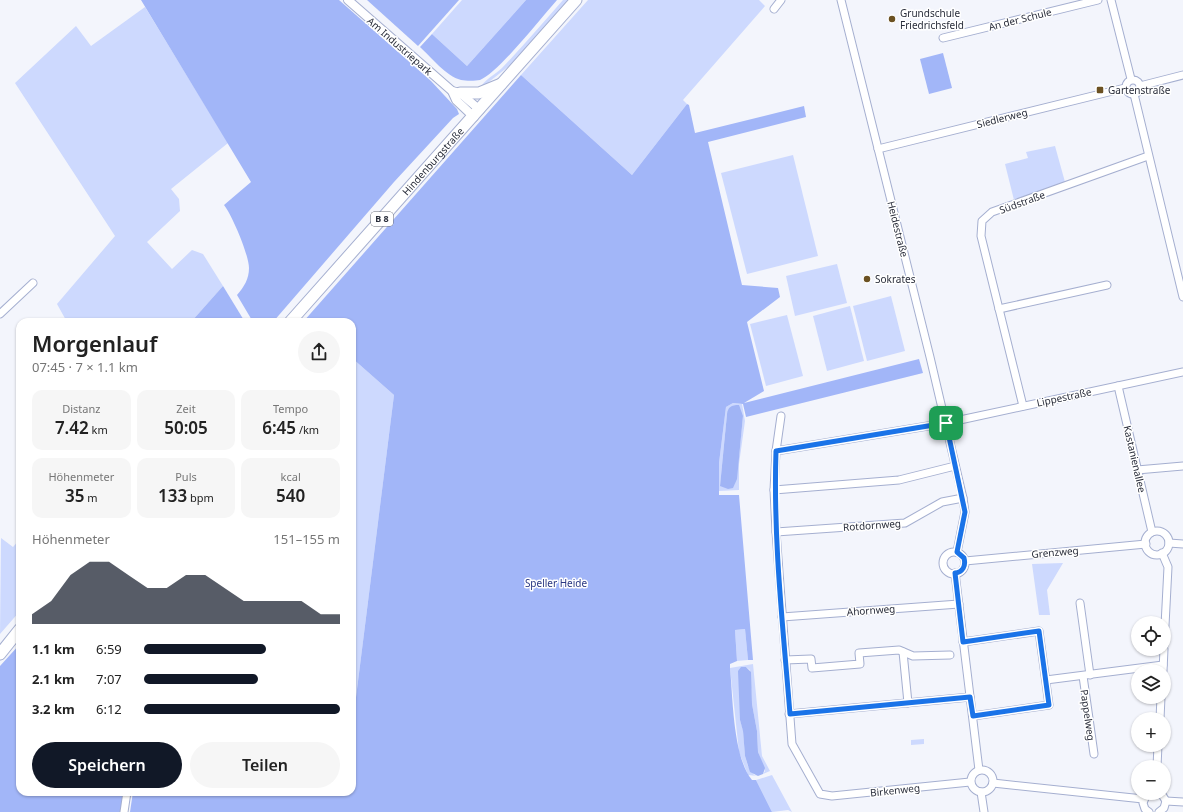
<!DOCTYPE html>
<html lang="de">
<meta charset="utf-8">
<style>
body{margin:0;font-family:"Noto Sans",sans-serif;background:#f6f6f6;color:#222;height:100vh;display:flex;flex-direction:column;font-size:15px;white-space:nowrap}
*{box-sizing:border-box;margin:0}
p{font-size:13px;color:#767676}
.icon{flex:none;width:22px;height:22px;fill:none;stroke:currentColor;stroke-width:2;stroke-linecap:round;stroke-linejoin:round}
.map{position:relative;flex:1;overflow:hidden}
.details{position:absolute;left:16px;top:318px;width:340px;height:478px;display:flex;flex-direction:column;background:#fff;border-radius:12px;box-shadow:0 1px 3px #0004}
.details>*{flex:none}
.buttons{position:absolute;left:1131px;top:616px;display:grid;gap:8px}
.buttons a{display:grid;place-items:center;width:40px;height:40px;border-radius:50%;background:#fff;box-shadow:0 1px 3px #0004;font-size:20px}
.pin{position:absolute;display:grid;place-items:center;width:34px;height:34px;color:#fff;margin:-17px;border-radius:8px;box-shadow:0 2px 6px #0006}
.round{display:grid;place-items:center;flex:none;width:42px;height:42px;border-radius:21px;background:#f6f6f6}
.headline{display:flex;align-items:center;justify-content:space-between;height:68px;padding:0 16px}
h1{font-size:22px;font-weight:600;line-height:30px}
.figures{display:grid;grid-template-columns:repeat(3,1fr);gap:6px;height:68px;padding:4px 16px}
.figures div{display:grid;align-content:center;border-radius:10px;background:#f6f6f6;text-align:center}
.figures b{font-size:17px;font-weight:600}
.figures small{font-size:11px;font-weight:400}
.figures p{font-size:11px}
.chart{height:112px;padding:8px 16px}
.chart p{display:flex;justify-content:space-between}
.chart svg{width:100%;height:72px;margin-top:4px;fill:#111827;opacity:.7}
.primary-button{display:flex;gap:8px;margin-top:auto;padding:8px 16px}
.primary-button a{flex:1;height:46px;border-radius:24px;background:#111827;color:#fff;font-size:16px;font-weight:600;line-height:46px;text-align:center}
.primary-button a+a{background:#f6f6f6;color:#222}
ul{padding:0 16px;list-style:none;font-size:13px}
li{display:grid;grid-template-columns:64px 48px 1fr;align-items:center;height:30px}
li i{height:10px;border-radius:5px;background:#111827}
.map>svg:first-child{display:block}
</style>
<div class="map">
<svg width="1183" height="812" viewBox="0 0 1183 812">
<rect width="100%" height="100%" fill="#f3f5fc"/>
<!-- green -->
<g fill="#cdd9fe" fill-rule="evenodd">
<path d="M462 0H526L467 66 432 34Z"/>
<path d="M563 0H569L513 63 480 89C482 81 496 74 502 68 523 46 543 23 563 0Z"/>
<path d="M588 0H759L765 6 683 100 687 104 632 175 521 75Z"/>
<path d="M145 7 228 143 171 189 179 199 180 211 147 242 172 269 192 250 203 254 223 286 191 322H67L57 304 115 236 15 83 76 26 91 46Z"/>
<path d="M1055 146 1065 182 1014 200 1005 164 1028 158 1026 152Z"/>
<path d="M793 155 818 256 747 274 721 173Z"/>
<path d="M837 264 847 303 795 316 786 276Z"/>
<path d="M891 296 905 351 867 361 853 306Z"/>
<path d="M850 306 864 361 827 371 813 316Z"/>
<path d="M787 315 803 376 766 386 750 324Z"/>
<path d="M352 358 394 395 352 729Z"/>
<path d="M733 403 742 404 745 421 739 464V490L719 491V463L726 407ZM727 414 743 416 739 456 720 486Z"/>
<path d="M1 538 13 547 20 539V611L0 634Z"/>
<path d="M1063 563 1047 590 1050 615H1039L1032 564Z"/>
<path d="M745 629 748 660 737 661 735 630Z"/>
<path d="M753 664 762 756 770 771 763 774 765 771 758 752 757 731 752 704 750 670 746 667 740 720 743 730 745 756 748 766 754 775 758 776 748 775 739 752 730 668Z"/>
<path d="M924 739V744L911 745V740Z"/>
<path d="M772 775 792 812 788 810 772 812 756 780Z"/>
</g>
<!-- forest -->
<g fill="#a2b6f8">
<path d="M141 0H339L431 81 457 109 459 114 453 118 394 182 273 322H253L237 295C244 287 249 279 249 268 249 255 232 215 224 205L251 182Z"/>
<path d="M367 0H459L418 46Z"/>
<path d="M526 0H557C542 17 498 73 480 80 475 81 466 81 461 80 446 76 432 58 420 47L432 34 467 66Z"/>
<path d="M943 53 952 88 929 94 920 59Z"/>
<path d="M521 75 632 175 687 104 689 105 695 133 804 106 806 117 708 142 742 285 778 288 780 297 747 322 764 391 744 403 919 359 923 373 746 417 743 404 733 403 726 407 719 463V495H739L753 660H748L745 629 735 630 737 661 730 664V668C733 699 733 757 752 780H756L772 812H130L133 792H352V729L394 395 352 358V322H303Z"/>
<path d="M223 286 245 322H191Z"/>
<path d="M20 644V792H125L123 812H0V666Z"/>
</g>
<!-- water -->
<g fill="#a0b4f5">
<path d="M739 405 743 416 737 479 733 488 728 489 720 486 727 414C728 407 731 405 739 405Z"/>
<path d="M741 667H746L751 672 752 704 757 731 758 752 765 768 763 774 758 776 750 772 745 756 743 731 740 720 738 671Z"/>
</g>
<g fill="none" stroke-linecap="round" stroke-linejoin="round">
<defs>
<g id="minor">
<path d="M841 0 930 357 963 498 965 512 957 552"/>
<path d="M1111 0 1131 79"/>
<path d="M774 9 781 0"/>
<path d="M943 38 1098 0"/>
<circle cx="1133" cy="87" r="7"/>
<path d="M1140 86 1183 75"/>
<path d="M1134 94 1183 297"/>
<path d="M878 149 1125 88"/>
<path d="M999 309 1107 285"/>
<path d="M0 314 33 283"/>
<path d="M1118 386 1152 532"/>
<path d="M1023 406 981 236 982 221 992 212 1148 156"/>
<path d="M776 451 781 416"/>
<path d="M1137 470 1183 466"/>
<path d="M774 490 899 480 955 466"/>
<path d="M963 498 942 502 905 523 776 532 774 490 776 451 946 423 1183 372"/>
<circle cx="1157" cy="543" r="12"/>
<path d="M776 532 792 744 820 794 832 796 970 782"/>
<path d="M1169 543 1183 544"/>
<circle cx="954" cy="563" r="11"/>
<path d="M1162 553 1168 567 1164 645"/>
<path d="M965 561 1146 544"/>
<path d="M955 573 979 770"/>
<path d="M1080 603 1090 675"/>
<path d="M782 617 959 604"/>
<path d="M963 642 1039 631 1049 705 973 716"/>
<path d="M903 652 908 703"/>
<path d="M785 660 811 659 812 668 860 664 859 653 899 650 913 656 950 655"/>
<path d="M1163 671 1164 649"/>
<path d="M1083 676 1094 754"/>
<path d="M1046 680 1163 665"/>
<path d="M789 714 970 697"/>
<path d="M1160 719 1161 697"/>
<path d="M1157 767 1158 745"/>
<circle cx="982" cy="781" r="11"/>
<path d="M993 783 1143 799"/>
<path d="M981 792 984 812"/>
<path d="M1147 793 1143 803 1145 809 1149 812"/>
<path d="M1166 801 1183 802"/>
<path d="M124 812 127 792"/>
<path d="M1159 812 1164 808 1166 801 1161 793"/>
</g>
<g id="tertiary">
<path d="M348 0 452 91 460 93 480 110"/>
<path d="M452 91 456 100 474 117"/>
</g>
<g id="primary">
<path d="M460 93H479L501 84"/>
<path id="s1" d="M290 322 576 0"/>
<path d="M0 654 20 629"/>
</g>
</defs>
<!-- minor casing -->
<use href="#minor" stroke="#a5afd0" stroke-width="9"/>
<!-- tertiary casing -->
<use href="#tertiary" stroke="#a5afd0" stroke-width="10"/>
<!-- primary casing -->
<use href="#primary" stroke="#a5afd0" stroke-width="13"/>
<!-- minor -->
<use href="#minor" stroke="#fff" stroke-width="7"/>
<!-- tertiary -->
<use href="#tertiary" stroke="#fff" stroke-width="8"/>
<!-- primary -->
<use href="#primary" stroke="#fff" stroke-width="11"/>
</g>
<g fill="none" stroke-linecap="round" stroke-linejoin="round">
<defs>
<path id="route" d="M946 423 965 512 957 552 964 558C966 566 963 572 955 573L963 642 1039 631 1049 705 973 716 970 697 790 714C783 627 773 539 776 451Z"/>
</defs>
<!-- route casing -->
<use href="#route" stroke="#fff" stroke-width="8"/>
<!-- route -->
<use href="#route" stroke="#1a73e8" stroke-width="5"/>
</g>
<!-- markers -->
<g fill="#6b5122" stroke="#fff" stroke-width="1.5">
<circle cx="892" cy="19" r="4"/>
<rect x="1096" y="86" width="8" height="8" rx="2"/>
<circle cx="867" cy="279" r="4"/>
</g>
<g text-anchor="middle" stroke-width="3" stroke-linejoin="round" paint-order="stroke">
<!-- shield labels -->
<rect fill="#fff" stroke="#696c75" stroke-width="1" x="371" y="212" width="22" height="14" rx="3"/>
<g font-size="9" font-weight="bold" fill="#292d3a">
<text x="382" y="222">B 8</text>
</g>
<!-- poi labels -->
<g font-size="10" fill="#292d3a" stroke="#fff" text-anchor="start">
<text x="900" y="17">Grundschule<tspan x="900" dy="12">Friedrichsfeld</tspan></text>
<text x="1108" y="94">Gartenstraße</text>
<text x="875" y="283">Sokrates</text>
</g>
<!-- street labels -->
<g font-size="10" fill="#292d3a" stroke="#fff">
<text transform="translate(1020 19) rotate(-14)" y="4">An der Schule</text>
<text transform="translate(400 46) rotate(41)" y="4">Am Industriepark</text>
<text transform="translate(1002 118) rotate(-14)" y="4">Siedlerweg</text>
<text dy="4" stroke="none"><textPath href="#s1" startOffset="215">Hindenburgstraße</textPath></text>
<text transform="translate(1022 202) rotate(-20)" y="4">Südstraße</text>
<text transform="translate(898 229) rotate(76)" y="4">Heidestraße</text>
<text transform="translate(1064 397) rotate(-12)" y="4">Lippestraße</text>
<text transform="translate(1135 459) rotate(77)" y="4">Kastanienallee</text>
<text transform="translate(872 525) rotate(-4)" y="4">Rotdornweg</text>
<text transform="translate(1055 552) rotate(-5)" y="4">Grenzweg</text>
<text transform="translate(871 610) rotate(-4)" y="4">Ahornweg</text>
<text transform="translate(1088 715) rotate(82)" y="4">Pappelweg</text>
<text transform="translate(895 790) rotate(-6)" y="4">Birkenweg</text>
</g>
<!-- park labels -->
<g font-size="10" fill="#293782" stroke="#fff">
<text x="556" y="587">Speller Heide</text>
</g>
</g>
</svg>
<div class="buttons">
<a><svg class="icon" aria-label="locate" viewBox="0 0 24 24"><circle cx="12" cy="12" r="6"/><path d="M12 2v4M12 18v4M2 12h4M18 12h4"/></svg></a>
<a><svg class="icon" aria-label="layers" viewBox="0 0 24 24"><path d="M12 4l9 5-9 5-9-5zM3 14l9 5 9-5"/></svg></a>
<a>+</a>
<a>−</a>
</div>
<div class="pin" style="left:946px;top:423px;background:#1e9e55"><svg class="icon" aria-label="arrive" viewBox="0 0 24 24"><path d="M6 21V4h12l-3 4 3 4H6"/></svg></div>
<section class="details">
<div class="headline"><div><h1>Morgenlauf</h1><p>07:45 · 7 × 1.1 km</p></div><a class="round"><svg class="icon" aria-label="share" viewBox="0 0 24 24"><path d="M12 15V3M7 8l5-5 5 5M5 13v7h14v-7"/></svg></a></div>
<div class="figures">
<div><p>Distanz</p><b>7.42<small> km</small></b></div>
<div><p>Zeit</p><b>50:05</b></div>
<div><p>Tempo</p><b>6:45<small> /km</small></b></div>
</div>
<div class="figures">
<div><p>Höhenmeter</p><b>35<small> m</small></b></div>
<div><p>Puls</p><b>133<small> bpm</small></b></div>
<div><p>kcal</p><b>540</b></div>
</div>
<div class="chart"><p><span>Höhenmeter</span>151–155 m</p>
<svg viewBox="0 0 160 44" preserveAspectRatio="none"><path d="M0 44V38L10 30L20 14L30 6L40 6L50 14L60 22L70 22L80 14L90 14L100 22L110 30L120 30L130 30L140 30L150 38L160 38V44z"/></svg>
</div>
<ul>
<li><b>1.1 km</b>6:59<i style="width:62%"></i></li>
<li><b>2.1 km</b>7:07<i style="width:58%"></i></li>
<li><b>3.2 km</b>6:12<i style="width:100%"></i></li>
</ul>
<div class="primary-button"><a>Speichern</a><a>Teilen</a></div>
</section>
</div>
